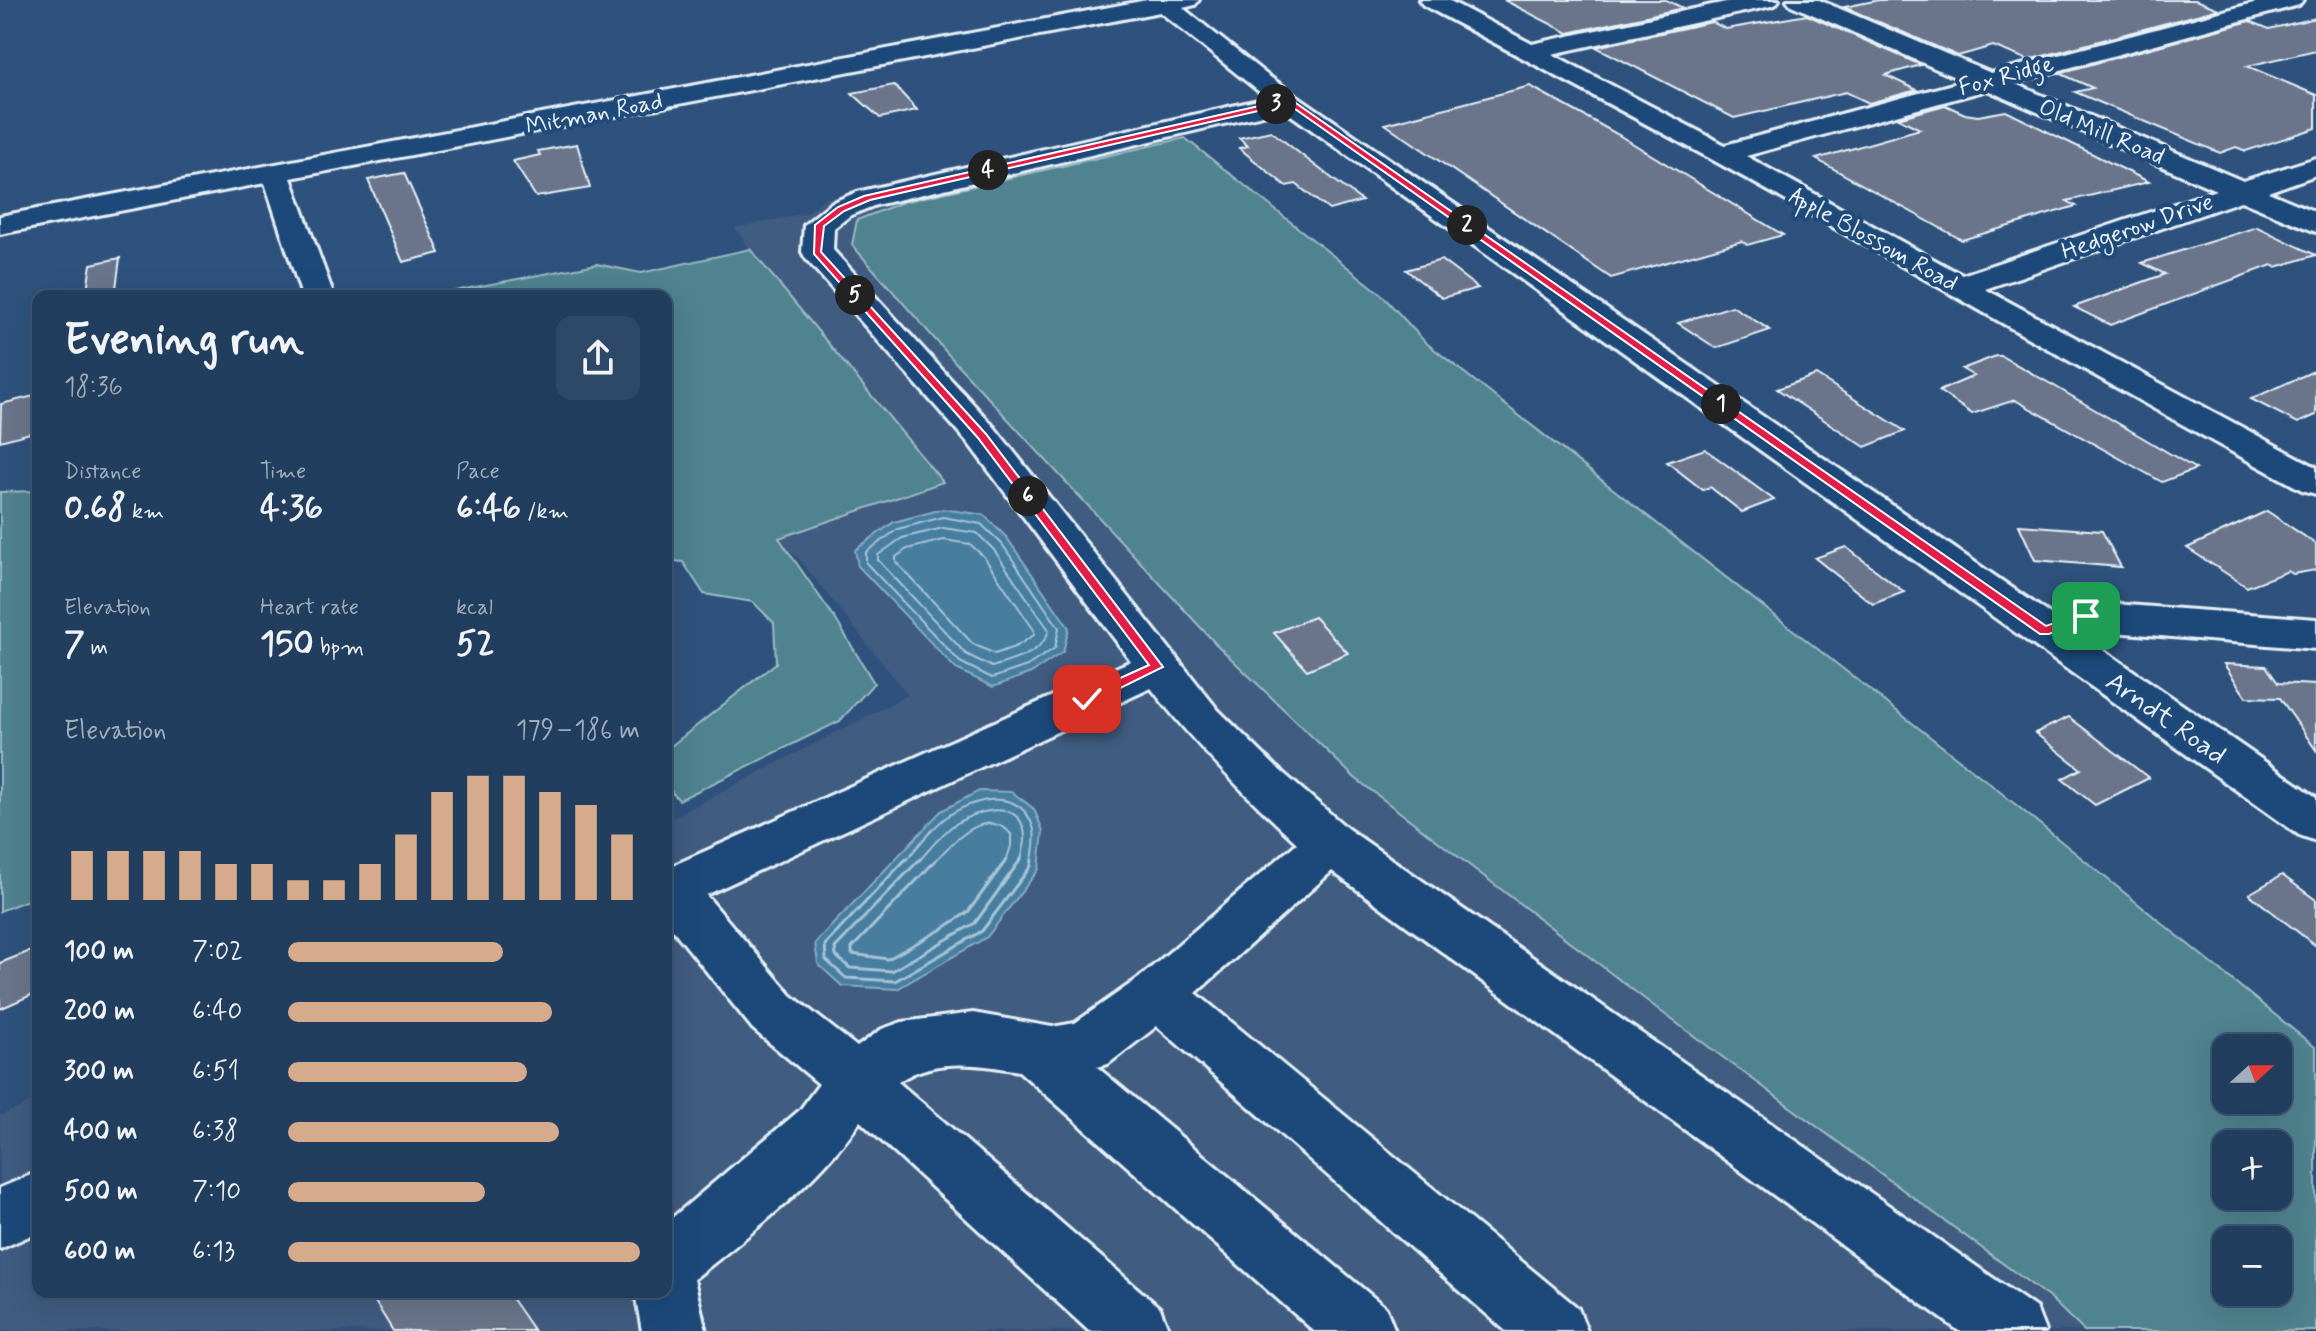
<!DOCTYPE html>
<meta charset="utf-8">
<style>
body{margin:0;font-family:Mynerve,sans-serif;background:#2e4967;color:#f1f3f6;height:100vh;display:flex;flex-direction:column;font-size:30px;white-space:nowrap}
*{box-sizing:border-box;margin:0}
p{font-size:26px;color:#a2aebc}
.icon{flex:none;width:44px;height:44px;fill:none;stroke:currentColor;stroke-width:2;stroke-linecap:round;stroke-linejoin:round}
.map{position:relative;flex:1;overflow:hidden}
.side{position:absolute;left:32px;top:290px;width:640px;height:1008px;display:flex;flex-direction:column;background:#223e5e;border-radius:16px;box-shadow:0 8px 32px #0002,0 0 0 2px #3f5773}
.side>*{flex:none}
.needle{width:52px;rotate:69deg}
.tools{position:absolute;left:2212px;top:1034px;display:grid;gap:16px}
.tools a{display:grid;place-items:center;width:80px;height:80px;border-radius:16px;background:#223e5e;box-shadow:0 8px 32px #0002,0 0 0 2px #3f5773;font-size:40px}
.pin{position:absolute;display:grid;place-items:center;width:68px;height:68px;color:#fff;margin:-34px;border-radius:16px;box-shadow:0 4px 12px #0006}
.km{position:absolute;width:40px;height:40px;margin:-20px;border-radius:50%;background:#222;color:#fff;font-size:22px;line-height:40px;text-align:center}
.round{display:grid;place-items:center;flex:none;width:84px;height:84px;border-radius:16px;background:#2e4967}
.summary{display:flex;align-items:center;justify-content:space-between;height:136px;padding:0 32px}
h1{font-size:44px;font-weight:800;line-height:60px}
.metrics{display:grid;grid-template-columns:repeat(3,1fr);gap:12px;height:136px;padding:8px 32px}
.metrics div{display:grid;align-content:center}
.metrics b{font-size:34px;font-weight:800}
.metrics small{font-size:22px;font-weight:400}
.metrics p{font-size:22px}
.chart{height:224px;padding:16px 32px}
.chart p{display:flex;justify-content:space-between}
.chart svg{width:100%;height:144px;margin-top:8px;stroke:#d6ab8b;stroke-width:6}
ul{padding:0 32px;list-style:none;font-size:26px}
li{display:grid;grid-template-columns:128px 96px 1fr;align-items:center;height:60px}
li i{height:20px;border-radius:10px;background:#d6ab8b}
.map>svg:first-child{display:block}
</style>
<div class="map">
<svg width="2316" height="1331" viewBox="0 0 2316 1331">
<rect width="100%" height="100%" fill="#2e527d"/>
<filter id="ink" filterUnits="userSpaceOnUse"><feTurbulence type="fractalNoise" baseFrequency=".0125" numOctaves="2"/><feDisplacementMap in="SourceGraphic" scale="16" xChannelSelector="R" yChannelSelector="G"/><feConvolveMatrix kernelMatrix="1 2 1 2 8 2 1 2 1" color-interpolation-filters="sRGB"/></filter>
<g filter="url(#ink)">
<!-- built -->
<path fill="#405c81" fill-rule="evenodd" d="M1169 120 1185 138 1380 293 1425 342 1989 783 2316 1048V1331H0V1116L38 1099V1292H666V821L908 695 799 559 778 538 942 482 758 261 735 228 807 213 824 199ZM2226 1048H2278V1100H2226ZM2226 1144H2278V1196H2226ZM2226 1240H2278V1292H2226Z"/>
<!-- green -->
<g fill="#50838f" stroke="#9cbac4" stroke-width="2" fill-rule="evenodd">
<path d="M1185 138 1380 293 1425 342 1989 783 2316 1048V1331H2084L2051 1299 1667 1016 1355 778 1216 644 955 362 852 245 857 220 903 202ZM2226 1048H2278V1100H2226ZM2226 1144H2278V1196H2226ZM2226 1240H2278V1292H2226Z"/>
<path d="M750 249 943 482 779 538 836 620 874 683 840 721 679 800 666 786V750L776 663 774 623 753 602 704 594 683 562 666 560V296H428L597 264 641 273Z"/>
<path d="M38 491V896L0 911V492Z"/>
</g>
<!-- water -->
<g fill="#467ea0" stroke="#87acc3" stroke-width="2">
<path d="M943 509 984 515 1007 538 1069 628 1063 652 1031 673 993 687 956 669 858 566 855 550 894 522Z"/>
<path d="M979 791 1012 792 1034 809 1043 831 1039 869 987 937 897 989 842 986 818 964 815 943 941 811Z"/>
</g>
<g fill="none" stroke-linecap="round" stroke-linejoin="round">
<!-- shore-far1 -->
<g stroke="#a7c3d5" stroke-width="2">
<path d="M943 517 981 524 1002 544 1059 628 1055 648 1027 666 992 678 960 662 866 563V552L898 529Z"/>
<path d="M943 528 977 533 994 550 1049 630C1043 654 1013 660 992 667L966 654 878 560V555L902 538Z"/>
<path d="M944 540 970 544 984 557 1034 630V635L1017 646 995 654 973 644 896 562V557L907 549Z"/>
<path d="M905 861C918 847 932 827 948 816 976 797 1022 787 1034 830 1036 839 1033 851 1032 861"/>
<path d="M919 861C930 849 941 834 954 825 975 811 1021 796 1025 836 1026 843 1022 853 1021 861"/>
<path d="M935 861C954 841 985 806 1011 834V846L1006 861"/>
</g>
<!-- shore -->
<g stroke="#a7c3d5" stroke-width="3">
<path d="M906 859 825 945 826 960 846 978 895 981 982 931 1031 866 1032 859"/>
<path d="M920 859 835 948 836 956 850 968 892 971 975 923 1021 859"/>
<path d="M937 859 852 948V954L888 959 942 929 968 912 1007 859"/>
</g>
</g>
<!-- building -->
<g fill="#6b748b" stroke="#e8f1f8" stroke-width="2">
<path d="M1504 0H1666L1683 8 1568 33Z"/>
<path d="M1879 0H2195L2219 9 2028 60 1993 46 1958 56 1844 7Z"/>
<path d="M1807 15 1921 65 1885 75 1917 90 1869 103 1846 92 1734 118 1596 47 1712 22 1726 29Z"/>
<path d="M2316 18V50L2247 66 2316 95V128L2246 151 2236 147 2220 153 2075 92 2093 88 2059 73 2250 21 2269 29Z"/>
<path d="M894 85 917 110 880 118 852 93Z"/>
<path d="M1530 86 1617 134 1783 235 1747 245 1742 241 1611 278 1385 124Z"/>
<path d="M1945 105 1965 114 1978 116 2006 111 2149 182 2067 201 2076 206 1962 240 1816 159 1920 129 1898 118Z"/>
<path d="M1271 131 1308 160 1362 201 1329 210 1296 184 1286 186 1239 148 1248 146 1239 138Z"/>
<path d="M577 144 590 188 536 197 513 161 540 155 538 151Z"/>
<path d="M404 173 440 253 403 262 368 180Z"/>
<path d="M2257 227 2316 255 2276 267 2272 265 2110 325 2074 307 2165 274 2142 263Z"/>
<path d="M120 258 115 296H86L91 264Z"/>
<path d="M1441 260 1478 288 1442 298 1406 270Z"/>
<path d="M1732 306 1770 330 1716 348 1678 323Z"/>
<path d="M1996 356H2001L2051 384 2196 469 2162 482 2015 400 1972 414 1939 391 1974 376 1962 369Z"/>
<path d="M2316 370V415L2298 423 2251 399Z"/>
<path d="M1816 375 1905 431 1865 447 1777 389Z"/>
<path d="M38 395V431L0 441 1 404Z"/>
<path d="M1705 449 1774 500 1742 512 1710 487 1703 490 1667 462Z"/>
<path d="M2267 511 2316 544V570L2293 574 2288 571 2247 587 2187 548Z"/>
<path d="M2019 525 2102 531 2121 567 2035 560Z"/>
<path d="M1846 547 1904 592 1873 604 1815 558Z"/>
<path d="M1314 617 1348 653 1307 670 1274 633Z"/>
<path d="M2224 664 2266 666 2278 683 2316 685V750L2280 698 2246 697Z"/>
<path d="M2069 717 2149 778 2095 805 2062 779 2081 769 2035 733Z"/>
<path d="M2282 875 2316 900V946L2249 894Z"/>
<path d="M38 948V992L0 1009V963Z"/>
<path d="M369 1292H507L534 1331H393Z"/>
</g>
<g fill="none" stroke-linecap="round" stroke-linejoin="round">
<defs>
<g id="minor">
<path d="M1147 0H1199L1195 5 1183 8 1267 75 2050 614 2086 602 2316 619V649L2089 630 2080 634 2316 797V841L2299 835 1284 110 876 205 851 215 834 228 833 250 995 428 1218 710 1275 766 1348 829 2036 1308 2045 1331H1959L1332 871 1196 993 1578 1308 1587 1331H1506L1157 1026 1108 1064 1097 1067 1386 1308 1395 1331H1314L1019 1071C979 1064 933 1057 898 1082L1160 1308 1169 1331H1089L860 1121C820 1181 750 1234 694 1279L706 1331H642L635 1292H666V1223L800 1110 819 1084 753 1029 666 921V864L672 866 1131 661 969 444 806 259 802 252 804 225 831 203 857 192 1267 98 1160 12 291 178 334 296H302L265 183 0 234V216ZM1151 688C1195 745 1244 794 1297 843L1139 978 1075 1023 1052 1027 973 1013 902 1022 882 1029 857 1047 791 995 706 895Z"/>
<path d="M1419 0H1448L1532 44 1735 0H1779L1775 5 1767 7 1552 54 1725 145 1964 81 1791 5 1787 0H1819L1991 73 2265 0H2303L2299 5 2013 83 2243 181 2316 158V175L2268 192 2316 212V232L2241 201 1985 289 2316 467V494L2302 490C2103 383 1909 268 1711 159 1615 107 1519 56 1423 5ZM1987 90 2216 190 1962 275 1746 156Z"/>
<path d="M38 1172V1232L0 1249V1188Z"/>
</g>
</defs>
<!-- minor casing -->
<use href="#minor" stroke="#e8f1f8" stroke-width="6"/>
<!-- minor -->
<use href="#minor" fill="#1f4a7a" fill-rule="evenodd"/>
</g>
</g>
<!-- route -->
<path fill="#e11d48" stroke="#fff" stroke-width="2" d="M1290 99 2046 626 2086 612 2092 616 2090 619 2049 634H2040L1288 104 870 200 844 211 824 226 821 252 986 434 1163 667 1092 702H1083V695L1149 665 978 438 814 254 815 225 838 207 864 196Z"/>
<g text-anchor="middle" stroke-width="8" stroke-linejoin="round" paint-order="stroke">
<!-- far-street labels -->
<g font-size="24" fill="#e8f1f8" stroke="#1f4a7a">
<text transform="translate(2006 75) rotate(-15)" y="8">Fox Ridge</text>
<text transform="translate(594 113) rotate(-11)" y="8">Mitman Road</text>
<text transform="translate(2102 131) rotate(23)" y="8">Old Mill Road</text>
<text transform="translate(2137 226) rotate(-19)" y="8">Hedgerow Drive</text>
<text transform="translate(1874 239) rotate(29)" y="8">Apple Blossom Road</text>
</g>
<!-- street labels -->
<g font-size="28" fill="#e8f1f8" stroke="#1f4a7a">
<text transform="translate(2167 717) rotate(35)" y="10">Arndt Road</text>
</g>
</g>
</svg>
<div class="tools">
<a><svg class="needle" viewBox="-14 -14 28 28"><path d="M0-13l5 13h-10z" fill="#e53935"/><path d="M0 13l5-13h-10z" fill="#a2aebc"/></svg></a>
<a>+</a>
<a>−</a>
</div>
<div class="pin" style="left:2086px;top:616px;background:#1e9e55"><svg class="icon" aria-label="arrive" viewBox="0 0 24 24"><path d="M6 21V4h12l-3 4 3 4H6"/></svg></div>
<div class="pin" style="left:1087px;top:699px;background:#d93025"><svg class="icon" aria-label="check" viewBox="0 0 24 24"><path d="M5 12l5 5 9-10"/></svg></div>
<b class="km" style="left:1721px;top:404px">1</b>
<b class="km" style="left:1467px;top:225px">2</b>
<b class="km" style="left:1276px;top:104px">3</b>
<b class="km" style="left:988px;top:170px">4</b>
<b class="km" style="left:855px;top:295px">5</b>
<b class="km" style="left:1028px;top:496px">6</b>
<section class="side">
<div class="summary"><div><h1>Evening run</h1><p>18:36</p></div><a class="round"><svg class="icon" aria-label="share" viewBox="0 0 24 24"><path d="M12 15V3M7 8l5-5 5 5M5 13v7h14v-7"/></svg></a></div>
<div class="metrics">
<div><p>Distance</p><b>0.68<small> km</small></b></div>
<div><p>Time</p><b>4:36</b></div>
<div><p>Pace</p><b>6:46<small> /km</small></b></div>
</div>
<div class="metrics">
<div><p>Elevation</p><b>7<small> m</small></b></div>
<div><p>Heart rate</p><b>150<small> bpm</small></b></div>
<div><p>kcal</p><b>52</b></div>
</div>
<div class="chart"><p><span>Elevation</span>179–186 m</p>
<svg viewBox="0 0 160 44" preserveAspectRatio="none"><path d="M5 44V29M15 44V29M25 44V29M35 44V29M45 44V33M55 44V33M65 44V38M75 44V38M85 44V33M95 44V24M105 44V11M115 44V6M125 44V6M135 44V11M145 44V15M155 44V24"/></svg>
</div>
<ul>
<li><b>100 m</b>7:02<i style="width:61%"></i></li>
<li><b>200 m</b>6:40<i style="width:75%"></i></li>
<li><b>300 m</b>6:51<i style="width:68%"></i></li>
<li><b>400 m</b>6:38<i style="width:77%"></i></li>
<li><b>500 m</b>7:10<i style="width:56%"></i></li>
<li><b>600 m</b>6:13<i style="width:100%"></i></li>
</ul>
</section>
</div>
